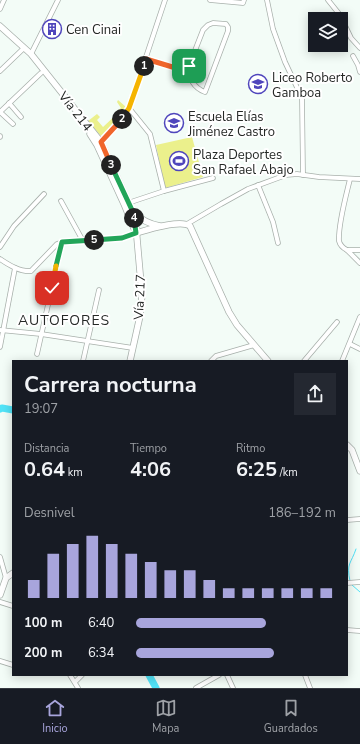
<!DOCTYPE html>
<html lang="es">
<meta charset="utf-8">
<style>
body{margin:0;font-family:"Nunito Sans",sans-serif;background:#242831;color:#f1f3f6;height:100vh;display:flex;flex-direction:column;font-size:15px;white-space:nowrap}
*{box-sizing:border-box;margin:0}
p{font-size:13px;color:#9ea1a6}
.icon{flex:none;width:22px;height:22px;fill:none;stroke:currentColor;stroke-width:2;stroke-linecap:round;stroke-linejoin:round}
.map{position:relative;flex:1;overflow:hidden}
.sheet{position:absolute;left:12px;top:360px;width:336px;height:316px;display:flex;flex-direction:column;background:#171b24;border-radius:0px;box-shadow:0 2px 10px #0003}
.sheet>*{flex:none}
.tools{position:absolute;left:308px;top:12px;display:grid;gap:8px}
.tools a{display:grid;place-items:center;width:40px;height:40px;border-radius:0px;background:#171b24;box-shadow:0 2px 10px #0003;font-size:20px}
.pin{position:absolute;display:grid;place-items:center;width:34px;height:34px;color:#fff;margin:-17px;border-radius:8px;box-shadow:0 2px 6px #0006}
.km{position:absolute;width:20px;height:20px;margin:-10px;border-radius:50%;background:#222;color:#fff;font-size:11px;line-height:20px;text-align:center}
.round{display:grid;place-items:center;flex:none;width:42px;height:42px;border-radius:0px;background:#242831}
.summary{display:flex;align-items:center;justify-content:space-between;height:68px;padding:0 12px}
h1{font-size:22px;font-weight:700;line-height:30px}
.stats{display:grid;grid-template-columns:repeat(3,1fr);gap:6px;height:68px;padding:4px 12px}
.stats div{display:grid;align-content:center}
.stats b{font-size:20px;font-weight:700}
.stats small{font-size:11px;font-weight:400}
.stats p{font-size:11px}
.chart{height:112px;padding:8px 12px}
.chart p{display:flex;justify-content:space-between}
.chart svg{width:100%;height:72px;margin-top:4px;stroke:#a8a5dc;stroke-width:6}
ul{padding:0 12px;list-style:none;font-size:13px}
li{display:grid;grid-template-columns:64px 48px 1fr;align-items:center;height:30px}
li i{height:10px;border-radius:5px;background:#a8a5dc}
.dock{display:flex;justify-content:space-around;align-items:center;height:56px;border-top:1px solid #363941;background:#171b24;font-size:11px;color:#9ea1a6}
.dock a{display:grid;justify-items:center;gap:2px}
.dock .active{color:#a8a5dc}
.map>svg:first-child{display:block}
</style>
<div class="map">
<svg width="360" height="688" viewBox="0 0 360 688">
<rect width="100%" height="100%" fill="#f3fcf7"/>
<!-- green -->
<g fill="#ebf08c">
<path d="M118 100 126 107 125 111 101 136 88 121 97 114 100 117 97 120 103 127 118 113 116 112 121 108 117 102Z"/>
<path d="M192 137 203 177 165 188 156 145Z"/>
</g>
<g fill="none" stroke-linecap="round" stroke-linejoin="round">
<!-- stream -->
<g stroke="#52e3f7" stroke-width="1">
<path d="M350 581C346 563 351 564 356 549"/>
<path d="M352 585 360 592"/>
</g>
<!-- river -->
<g stroke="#52e3f7" stroke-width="7">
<path d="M0 409 2 408 13 410"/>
<path d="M149 675 156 688"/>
</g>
<defs>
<g id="street">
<path d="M210 0 243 3 244 0"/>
<path d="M267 0 273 29 285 62 302 98 303 175"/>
<path d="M328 0 340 15 351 38 360 48"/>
<path d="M0 9 4 0"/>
<path d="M213 23 226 24 228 27V31L205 92C194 88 188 78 189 66L203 30 208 25Z"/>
<path d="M31 54 58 0"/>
<path d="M353 56 358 65 360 72"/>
<path d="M146 59 189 72"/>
<path d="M0 71 24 48"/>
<path d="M9 103 21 117"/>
<path d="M129 108 150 134 164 191"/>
<path d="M0 112 41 73"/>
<path d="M0 112 13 124"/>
<path d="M0 136V137"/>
<path d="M99 143 121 121 129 108 165 0"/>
<path d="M350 179C346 196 338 224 339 241 340 245 343 248 347 250H360"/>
<path d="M258 185 273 222 278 243"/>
<path d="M61 201 83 241"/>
<path d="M128 203 164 191 213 178"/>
<path d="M187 224 221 204 248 189 286 175 297 174 319 177 360 179"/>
<path d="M0 247 14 226 44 194"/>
<path d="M347 250 360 263"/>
<path d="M0 259C9 265 20 272 31 271L57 244 62 242 103 240 122 238 136 233"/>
<path d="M0 330 41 334 133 348"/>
<path d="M350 344 360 349"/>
<path d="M0 347 15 268"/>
<path d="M37 354 62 242"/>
<path d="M83 361 99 290"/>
<path d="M211 361 216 356 254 345"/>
<path d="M304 361 337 322"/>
<path d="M342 361 360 317"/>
<path d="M347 520 360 519"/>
<path d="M0 557 6 578"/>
<path d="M347 583 360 582"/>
<path d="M0 602 13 606"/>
<path d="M347 630 360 631"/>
<path d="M0 661 13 665"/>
<path d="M70 675 78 688"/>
<path d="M227 675 233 688"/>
<path d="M305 675 310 688"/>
<path d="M75 682 82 675"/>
<path d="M196 688 219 675"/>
</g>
<g id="secondary">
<path d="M0 26 31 54 101 142 132 210 136 227 142 295 140 316 130 361"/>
<path d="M90 134 97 145 124 204 135 231"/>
<path d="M133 212C141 220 149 224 160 226"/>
<path d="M136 233C147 230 180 219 190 226L229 312 237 325 268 361"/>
<path d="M347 445 352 450 360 471"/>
<path d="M0 595 6 578 13 573"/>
</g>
</defs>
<!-- street casing -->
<use href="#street" stroke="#a8b0ab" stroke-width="5.5"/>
<!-- secondary casing -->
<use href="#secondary" stroke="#a8b0ab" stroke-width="7"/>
<!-- street -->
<use href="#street" stroke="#fff" stroke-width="4"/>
<!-- secondary -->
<use href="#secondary" stroke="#fff" stroke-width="5.5"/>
</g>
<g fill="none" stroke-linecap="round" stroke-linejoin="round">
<defs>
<path id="split-1" d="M144 66 146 59 189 72V66"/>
<path id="split-2" d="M122 119 129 108 144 66"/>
<path id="split-3" d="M111 165 101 142 122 119"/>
<path id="split-4" d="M111 165 132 210 134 218"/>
<path id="split-5" d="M94 240 122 238 136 233 134 218"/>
<path id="split-6" d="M56 266 62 242 94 240"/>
<path id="split-7" d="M52 288 56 266"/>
</defs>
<!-- split-1 casing -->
<use href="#split-1" stroke="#fff" stroke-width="8"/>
<!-- split-2 casing -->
<use href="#split-2" stroke="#fff" stroke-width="8"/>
<!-- split-3 casing -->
<use href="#split-3" stroke="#fff" stroke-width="8"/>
<!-- split-4 casing -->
<use href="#split-4" stroke="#fff" stroke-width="8"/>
<!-- split-5 casing -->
<use href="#split-5" stroke="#fff" stroke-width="8"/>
<!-- split-6 casing -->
<use href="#split-6" stroke="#fff" stroke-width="8"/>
<!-- split-7 casing -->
<use href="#split-7" stroke="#fff" stroke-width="8"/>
<!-- split-1 -->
<use href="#split-1" stroke="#f0652b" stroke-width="5"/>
<!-- split-2 -->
<use href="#split-2" stroke="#f5b400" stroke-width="5"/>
<!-- split-3 -->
<use href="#split-3" stroke="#f0652b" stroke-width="5"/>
<!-- split-4 -->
<use href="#split-4" stroke="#22a559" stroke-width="5"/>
<!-- split-5 -->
<use href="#split-5" stroke="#22a559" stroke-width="5"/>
<!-- split-6 -->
<use href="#split-6" stroke="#22a559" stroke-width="5"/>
<!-- split-7 -->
<use href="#split-7" stroke="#f5b400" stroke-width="5"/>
</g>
<!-- icons -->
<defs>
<symbol id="building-ring" viewBox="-11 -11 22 22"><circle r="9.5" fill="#fff" stroke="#4f45bc" stroke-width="1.5"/><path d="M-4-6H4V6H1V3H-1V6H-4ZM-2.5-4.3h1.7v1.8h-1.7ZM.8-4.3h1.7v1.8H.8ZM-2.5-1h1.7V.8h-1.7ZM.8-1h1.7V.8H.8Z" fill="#4f45bc"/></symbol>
<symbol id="school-ring" viewBox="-11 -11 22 22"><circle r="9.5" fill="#fff" stroke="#4f45bc" stroke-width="1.5"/><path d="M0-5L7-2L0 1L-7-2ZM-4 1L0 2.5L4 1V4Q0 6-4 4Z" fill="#4f45bc"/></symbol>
<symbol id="stadium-ring" viewBox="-11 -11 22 22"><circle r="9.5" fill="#fff" stroke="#4f45bc" stroke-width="1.5"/><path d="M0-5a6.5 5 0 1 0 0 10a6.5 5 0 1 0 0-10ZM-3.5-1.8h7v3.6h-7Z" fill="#4f45bc"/></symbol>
</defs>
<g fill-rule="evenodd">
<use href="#building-ring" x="41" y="18" width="22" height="22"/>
<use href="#school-ring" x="247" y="73" width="22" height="22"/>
<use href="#school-ring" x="163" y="112" width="22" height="22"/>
<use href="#stadium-ring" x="168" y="150" width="22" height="22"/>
</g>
<g text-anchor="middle" stroke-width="4" stroke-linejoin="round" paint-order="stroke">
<!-- poi labels -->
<g font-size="13" fill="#252826" stroke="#fff" text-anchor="start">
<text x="66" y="34">Cen Cinai</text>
<text x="272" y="82">Liceo Roberto<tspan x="272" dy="15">Gamboa</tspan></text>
<text x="188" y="121">Escuela Elías<tspan x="188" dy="15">Jiménez Castro</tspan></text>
<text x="193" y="159">Plaza Deportes<tspan x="193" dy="15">San Rafael Abajo</tspan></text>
</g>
<!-- street labels -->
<g font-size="13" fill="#252826" stroke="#fff">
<text transform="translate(76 111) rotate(52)" y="5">Vía 214</text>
<text transform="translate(139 297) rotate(-87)" y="5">Vía 217</text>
</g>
<!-- neighbourhood labels -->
<g font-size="14" letter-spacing="1" fill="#252826" stroke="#fff">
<text x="64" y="325">AUTOFORES</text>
</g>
</g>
</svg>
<div class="tools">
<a><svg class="icon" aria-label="layers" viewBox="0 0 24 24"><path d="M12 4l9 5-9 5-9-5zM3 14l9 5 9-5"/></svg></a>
</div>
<div class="pin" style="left:189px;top:66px;background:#1e9e55"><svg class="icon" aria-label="arrive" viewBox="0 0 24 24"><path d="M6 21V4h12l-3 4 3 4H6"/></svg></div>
<div class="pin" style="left:52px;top:288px;background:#d93025"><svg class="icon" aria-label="check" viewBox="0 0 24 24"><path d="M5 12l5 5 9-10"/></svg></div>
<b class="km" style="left:144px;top:66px">1</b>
<b class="km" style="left:122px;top:119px">2</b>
<b class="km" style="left:111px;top:165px">3</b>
<b class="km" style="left:134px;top:218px">4</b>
<b class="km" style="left:94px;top:240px">5</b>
<section class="sheet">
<div class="summary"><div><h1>Carrera nocturna</h1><p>19:07</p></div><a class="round"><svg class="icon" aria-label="share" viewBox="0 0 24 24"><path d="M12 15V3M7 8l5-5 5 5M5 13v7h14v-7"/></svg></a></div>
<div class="stats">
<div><p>Distancia</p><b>0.64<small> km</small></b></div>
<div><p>Tiempo</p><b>4:06</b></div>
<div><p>Ritmo</p><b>6:25<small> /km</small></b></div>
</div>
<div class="chart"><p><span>Desnivel</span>186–192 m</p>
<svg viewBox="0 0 160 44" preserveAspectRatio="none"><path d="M5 44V33M15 44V17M25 44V11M35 44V6M45 44V11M55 44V17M65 44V22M75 44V27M85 44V27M95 44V33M105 44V38M115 44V38M125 44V38M135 44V38M145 44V38M155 44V38"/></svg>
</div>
<ul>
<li><b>100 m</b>6:40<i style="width:65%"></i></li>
<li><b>200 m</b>6:34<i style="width:69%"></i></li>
</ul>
</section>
</div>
<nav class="dock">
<a class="active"><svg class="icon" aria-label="home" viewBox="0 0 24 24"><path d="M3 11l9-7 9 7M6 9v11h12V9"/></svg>Inicio</a>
<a><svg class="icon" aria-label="map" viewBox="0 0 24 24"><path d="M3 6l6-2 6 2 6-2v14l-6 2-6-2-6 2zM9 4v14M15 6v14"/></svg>Mapa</a>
<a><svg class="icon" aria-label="saved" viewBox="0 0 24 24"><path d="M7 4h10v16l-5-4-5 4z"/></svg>Guardados</a>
</nav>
